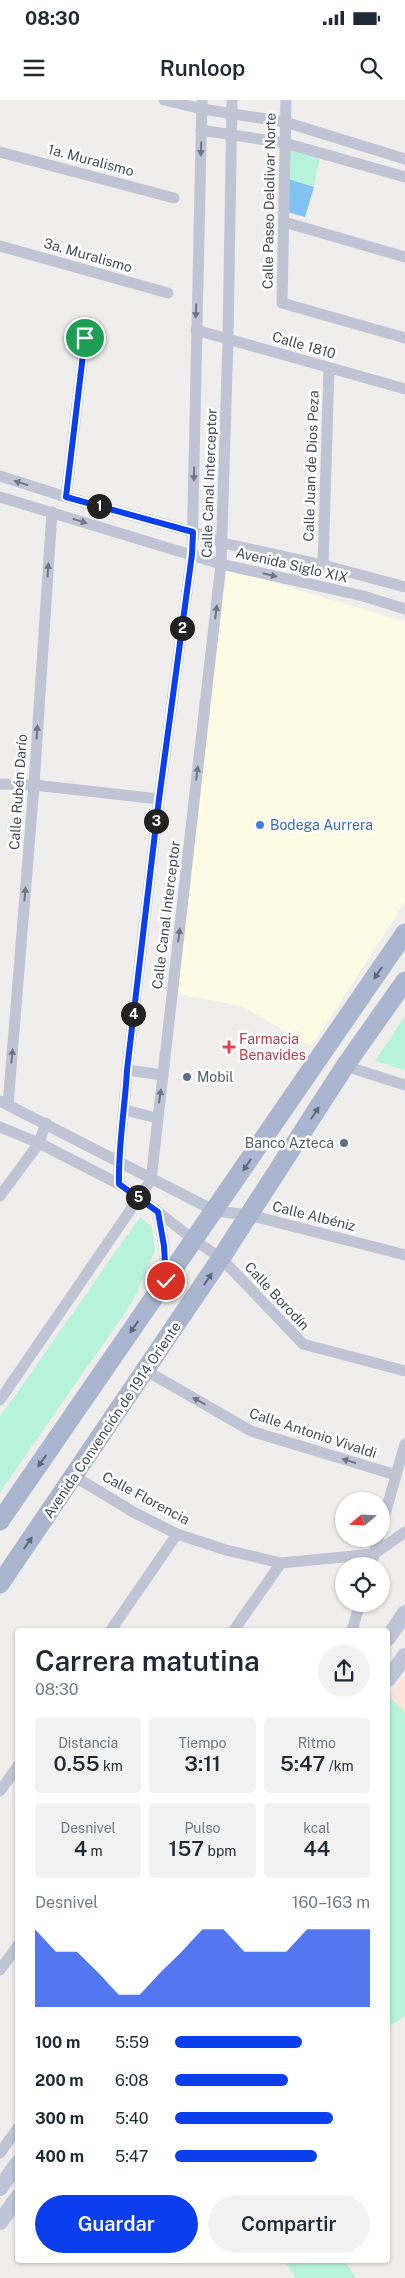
<!DOCTYPE html>
<html lang="es">
<meta charset="utf-8">
<style>
body{margin:0;font-family:"Public Sans",sans-serif;background:#f2f2f3;color:#1f2937;height:100vh;display:flex;flex-direction:column;font-size:19px;white-space:nowrap}
*{box-sizing:border-box;margin:0}
p{font-size:16px;color:#747a83}
.icon{flex:none;width:28px;height:28px;fill:none;stroke:currentColor;stroke-width:2;stroke-linecap:round;stroke-linejoin:round}
.map{position:relative;flex:1;overflow:hidden}
.drawer{position:absolute;left:15px;top:1528px;width:375px;height:635px;display:flex;flex-direction:column;background:#fff;border-radius:5px;box-shadow:0 1px 4px #0004}
.drawer>*{flex:none}
.needle{width:32px;rotate:251deg}
.fabs{position:absolute;left:335px;top:1392px;display:grid;gap:10px}
.fabs a{display:grid;place-items:center;width:55px;height:55px;border-radius:50%;background:#fff;box-shadow:0 1px 4px #0004;font-size:25px}
.pin{position:absolute;display:grid;place-items:center;width:42px;height:42px;color:#fff;margin:-21px;border:2px solid #fff;border-radius:50%;box-shadow:0 1px 5px #0007}
.km{position:absolute;width:25px;height:25px;margin:-12px;border-radius:50%;background:#222;color:#fff;font-size:14px;line-height:25px;text-align:center}
.round{display:grid;place-items:center;flex:none;width:52px;height:52px;border-radius:26px;background:#f2f2f3}
.headline{display:flex;align-items:center;justify-content:space-between;height:85px;padding:0 20px}
h1{font-size:28px;font-weight:600;line-height:38px}
.metrics{display:grid;grid-template-columns:repeat(3,1fr);gap:8px;height:85px;padding:5px 20px}
.metrics div{display:grid;align-content:center;border-radius:5px;background:#f2f2f3;text-align:center}
.metrics b{font-size:21px;font-weight:600}
.metrics small{font-size:14px;font-weight:400}
.metrics p{font-size:14px}
.chart{height:140px;padding:10px 20px}
.chart p{display:flex;justify-content:space-between}
.chart svg{width:100%;height:90px;margin-top:5px;fill:#0b3eec;opacity:.7}
.primary-button{display:flex;gap:10px;margin-top:auto;padding:10px 20px}
.primary-button a{flex:1;height:58px;border-radius:30px;background:#0b3eec;color:#fff;font-size:20px;font-weight:600;line-height:58px;text-align:center}
.primary-button a+a{background:#f2f2f3;color:#1f2937}
ul{padding:0 20px;list-style:none;font-size:16px}
li{display:grid;grid-template-columns:80px 60px 1fr;align-items:center;height:38px}
li i{height:12px;border-radius:6px;background:#0b3eec}
.status{display:flex;justify-content:space-between;align-items:center;height:35px;padding:0 25px;background:#fff;direction:ltr}
.status svg{height:14px;fill:currentColor}
header{display:flex;justify-content:space-between;align-items:center;height:65px;padding:0 20px;background:#fff;font-size:22px;font-weight:600}
.map>svg:first-child{display:block}
</style>
<div class="status"><b>08:30</b><svg viewBox="0 0 49 12"><path d="M0 12V9h3v3zM5 12V6h3v6zM10 12V3h3v9zM15 12V0h3v12zM26 1h20v11H26zM47 4h2v5h-2z"/></svg></div>
<header><svg class="icon" aria-label="menu" viewBox="0 0 24 24"><path d="M4 6h16M4 12h16M4 18h16"/></svg>Runloop<svg class="icon" aria-label="search" viewBox="0 0 24 24"><circle cx="10" cy="10" r="6"/><path d="M15 15l6 6"/></svg></header>
<div class="map">
<svg width="405" height="2178" viewBox="0 0 405 2178">
<rect width="100%" height="100%" fill="#f0eded"/>
<!-- commercial -->
<path fill="#fdfbe4" d="M223 467 405 522V802L312 946 241 906 174 893Z"/>
<!-- medical -->
<path fill="#fde4da" d="M405 1575V1613L389 1596Z"/>
<!-- green -->
<g fill="#b7f2da">
<path d="M285 45 320 56 314 87 285 78Z"/>
<path d="M405 916V970L375 961Z"/>
<path d="M140 1117 152 1127 155 1150 133 1201 0 1392V1317Z"/>
<path d="M389 1596 405 1613V1916L388 1927V1598Z"/>
<path d="M284 2160H344L356 2178H296Z"/>
</g>
<!-- water -->
<path fill="#80c3f2" d="M285 78 314 87 305 117 284 111Z"/>
<g fill="none" stroke-linecap="round" stroke-linejoin="round">
<!-- street -->
<g stroke="#bfc5d4" stroke-width="11">
<path d="M164 0 202 9 285 22 405 59"/>
<path d="M286 0 282 203 405 238"/>
<path d="M201 30 285 43 405 77"/>
<path d="M0 52 174 98"/>
<path d="M284 122 405 157"/>
<path d="M0 146 168 193"/>
<path d="M196 230 405 289"/>
<path d="M0 376 66 397 193 432 223 443 323 465 405 487"/>
<path d="M0 397 221 464 363 496 405 509"/>
<path d="M66 397 85 238"/>
<path d="M323 465 329 268"/>
<path d="M0 684 34 685 159 699"/>
<path d="M345 966 405 985"/>
<path d="M127 970 163 975"/>
<path d="M0 1001 215 1111 249 1115 405 1155"/>
<path d="M8 1005 34 685 52 412"/>
<path d="M125 1010 157 1018"/>
<path d="M0 1027 39 1043 119 1084 140 1098 194 1140 221 1158 303 1244 405 1271"/>
<path d="M119 1084C118 1046 125 1008 127 970L159 699 192 454 202 0"/>
<path d="M0 1096 39 1043 46 1023"/>
<path d="M158 1112 164 1146 166 1180"/>
<path d="M145 1270 251 1331 396 1375"/>
<path d="M0 1300 151 1080 221 464 228 239 232 0"/>
<path d="M74 1376 135 1413 177 1434 226 1450 281 1463 374 1454 405 1432"/>
<path d="M381 1428 405 1344"/>
<path d="M371 1466 378 1439"/>
<path d="M111 1530 177 1434"/>
<path d="M234 1530 281 1463"/>
<path d="M352 1530 360 1504"/>
<path d="M0 1691 18 1666"/>
<path d="M0 1870 18 1845"/>
<path d="M0 2053 18 2028"/>
</g>
<!-- secondary -->
<g stroke="#bec5d8" stroke-width="16">
<path d="M388 1538 405 1513"/>
<path d="M388 1579 405 1556"/>
<path d="M0 2088 18 2063"/>
<path d="M0 2122 18 2097"/>
</g>
<!-- primary -->
<g stroke="#aab5cf" stroke-width="19">
<path d="M0 1421 405 833"/>
<path d="M0 1484 221 1158 345 966 405 881"/>
</g>
</g>
<!-- one-way arrows -->
<defs><path id="oneway-solid" d="M-6-.8H1V-3.2L6.5 0L1 3.2V.8H-6Z" transform="scale(1.25)"/></defs>
<g fill="#6f7686">
<use href="#oneway-solid" transform="translate(201 49) rotate(92)"/>
<use href="#oneway-solid" transform="translate(196 211) rotate(92)"/>
<use href="#oneway-solid" transform="translate(194 374) rotate(91)"/>
<use href="#oneway-solid" transform="translate(21 383) rotate(-163)"/>
<use href="#oneway-solid" transform="translate(80 421) rotate(17)"/>
<use href="#oneway-solid" transform="translate(48 470) rotate(-86)"/>
<use href="#oneway-solid" transform="translate(270 475) rotate(13)"/>
<use href="#oneway-solid" transform="translate(216 512) rotate(-83)"/>
<use href="#oneway-solid" transform="translate(37 632) rotate(-86)"/>
<use href="#oneway-solid" transform="translate(197 673) rotate(-83)"/>
<use href="#oneway-solid" transform="translate(25 794) rotate(-85)"/>
<use href="#oneway-solid" transform="translate(179 835) rotate(-83)"/>
<use href="#oneway-solid" transform="translate(12 956) rotate(-85)"/>
<use href="#oneway-solid" transform="translate(160 996) rotate(-82)"/>
<use href="#oneway-solid" transform="translate(199 1301) rotate(-150)"/>
<use href="#oneway-solid" transform="translate(349 1361) rotate(-163)"/>
</g>
<g fill="#5e6679">
<use href="#oneway-solid" transform="translate(378 873) rotate(124)"/>
<use href="#oneway-solid" transform="translate(315 1013) rotate(-57)"/>
<use href="#oneway-solid" transform="translate(247 1065) rotate(124)"/>
<use href="#oneway-solid" transform="translate(208 1179) rotate(-56)"/>
<use href="#oneway-solid" transform="translate(134 1227) rotate(125)"/>
<use href="#oneway-solid" transform="translate(42 1361) rotate(125)"/>
<use href="#oneway-solid" transform="translate(28 1443) rotate(-55)"/>
</g>
<g fill="none" stroke-linecap="round" stroke-linejoin="round">
<defs>
<path id="route" d="M85 238 66 397 193 432 192 454 159 699 127 970C125 1008 118 1046 119 1084L158 1112 164 1146 166 1181"/>
</defs>
<!-- route casing -->
<use href="#route" stroke="#fff" stroke-width="10"/>
<!-- route -->
<use href="#route" stroke="#0b3eec" stroke-width="6"/>
</g>
<!-- markers -->
<circle fill="#3f7fe0" stroke="#fff" stroke-width="2" cx="260" cy="725" r="5"/>
<path fill="#e0444e" stroke="#fff" stroke-width="2" d="M226.5 939.5h5v5h5v5h-5v5h-5v-5h-5v-5h5z"/>
<g fill="#5c6f8a" stroke="#fff" stroke-width="2">
<circle cx="187" cy="977" r="5"/>
<circle cx="344" cy="1043" r="5"/>
</g>
<g text-anchor="middle" stroke-width="5" stroke-linejoin="round" paint-order="stroke">
<!-- street labels -->
<g font-size="14" fill="#444b5c" stroke="#fff">
<text transform="translate(91 60) rotate(15)" y="5">1a. Muralismo</text>
<text transform="translate(269 101) rotate(-89)" y="5">Calle Paseo Delolivar Norte</text>
<text transform="translate(88 155) rotate(16)" y="5">3a. Muralismo</text>
<text transform="translate(304 245) rotate(16)" y="5">Calle 1810</text>
<text transform="translate(311 366) rotate(-88)" y="5">Calle Juan de Dios Peza</text>
<text transform="translate(209 383) rotate(-88)" y="5">Calle Canal Interceptor</text>
<text transform="translate(292 465) rotate(13)" y="5">Avenida Siglo XIX</text>
<text transform="translate(18 692) rotate(-86)" y="5">Calle Rubén Darío</text>
<text transform="translate(166 815) rotate(-83)" y="5">Calle Canal Interceptor</text>
<text transform="translate(314 1116) rotate(14)" y="5">Calle Albéniz</text>
<text transform="translate(277 1196) rotate(47)" y="5">Calle Borodín</text>
<text transform="translate(112 1320) rotate(-56)" y="5">Avenida Convención de 1914 Oriente</text>
<text transform="translate(313 1333) rotate(18)" y="5">Calle Antonio Vivaldi</text>
<text transform="translate(146 1398) rotate(28)" y="5">Calle Florencia</text>
</g>
<!-- shop labels -->
<g font-size="14" fill="#366cbe" stroke="#fff" text-anchor="start">
<text x="270" y="730">Bodega Aurrera</text>
</g>
<!-- health labels -->
<g font-size="14" fill="#be3a42" stroke="#fff" text-anchor="start">
<text x="239" y="944">Farmacia<tspan x="239" dy="16">Benavides</tspan></text>
</g>
<!-- service labels -->
<g font-size="14" fill="#4e5e75" stroke="#fff" text-anchor="start">
<text x="197" y="982">Mobil</text>
<text x="334" y="1048" text-anchor="end">Banco Azteca</text>
</g>
</g>
</svg>
<div class="fabs">
<a><svg class="needle" viewBox="-14 -14 28 28"><path d="M0-13l5 13h-10z" fill="#e53935"/><path d="M0 13l5-13h-10z" fill="#747a83"/></svg></a>
<a><svg class="icon" aria-label="locate" viewBox="0 0 24 24"><circle cx="12" cy="12" r="6"/><path d="M12 2v4M12 18v4M2 12h4M18 12h4"/></svg></a>
</div>
<div class="pin" style="left:85px;top:238px;background:#1e9e55"><svg class="icon" aria-label="arrive" viewBox="0 0 24 24"><path d="M6 21V4h12l-3 4 3 4H6"/></svg></div>
<div class="pin" style="left:166px;top:1181px;background:#d93025"><svg class="icon" aria-label="check" viewBox="0 0 24 24"><path d="M5 12l5 5 9-10"/></svg></div>
<b class="km" style="left:99px;top:406px">1</b>
<b class="km" style="left:182px;top:528px">2</b>
<b class="km" style="left:156px;top:721px">3</b>
<b class="km" style="left:133px;top:914px">4</b>
<b class="km" style="left:138px;top:1097px">5</b>
<section class="drawer">
<div class="headline"><div><h1>Carrera matutina</h1><p>08:30</p></div><a class="round"><svg class="icon" aria-label="share" viewBox="0 0 24 24"><path d="M12 15V3M7 8l5-5 5 5M5 13v7h14v-7"/></svg></a></div>
<div class="metrics">
<div><p>Distancia</p><b>0.55<small> km</small></b></div>
<div><p>Tiempo</p><b>3:11</b></div>
<div><p>Ritmo</p><b>5:47<small> /km</small></b></div>
</div>
<div class="metrics">
<div><p>Desnivel</p><b>4<small> m</small></b></div>
<div><p>Pulso</p><b>157<small> bpm</small></b></div>
<div><p>kcal</p><b>44</b></div>
</div>
<div class="chart"><p><span>Desnivel</span>160–163 m</p>
<svg viewBox="0 0 160 44" preserveAspectRatio="none"><path d="M0 44V6L10 17L20 17L30 27L40 38L50 38L60 27L70 17L80 6L90 6L100 17L110 17L120 17L130 6L140 6L150 6L160 6V44z"/></svg>
</div>
<ul>
<li><b>100 m</b>5:59<i style="width:65%"></i></li>
<li><b>200 m</b>6:08<i style="width:58%"></i></li>
<li><b>300 m</b>5:40<i style="width:81%"></i></li>
<li><b>400 m</b>5:47<i style="width:73%"></i></li>
</ul>
<div class="primary-button"><a>Guardar</a><a>Compartir</a></div>
</section>
</div>
